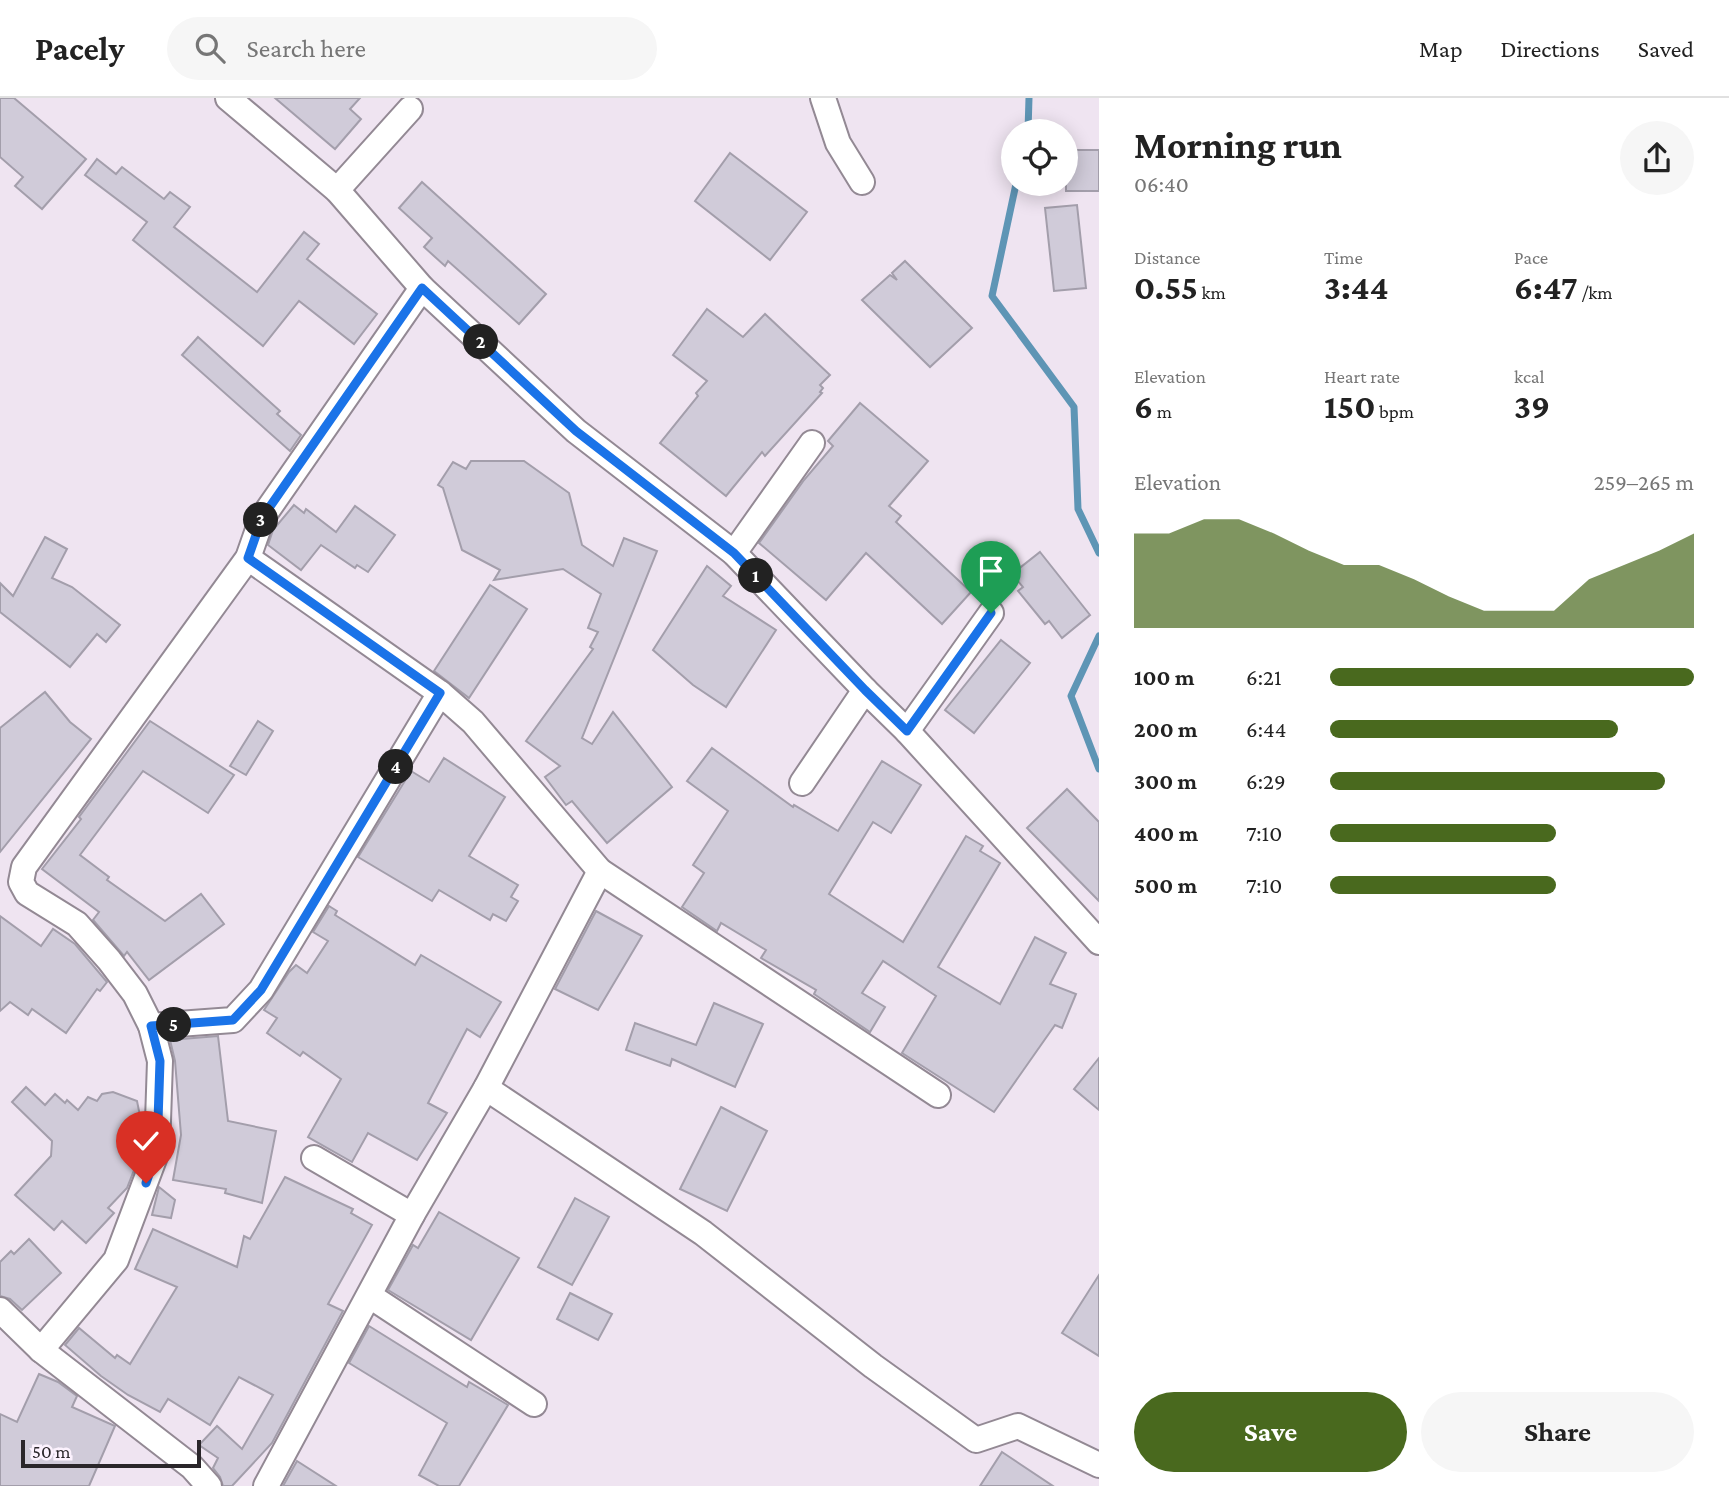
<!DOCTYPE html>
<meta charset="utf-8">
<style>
body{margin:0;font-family:"Crimson Pro",serif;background:#f6f6f6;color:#222;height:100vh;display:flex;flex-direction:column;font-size:26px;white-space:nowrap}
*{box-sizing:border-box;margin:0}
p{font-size:23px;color:#767676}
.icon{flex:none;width:38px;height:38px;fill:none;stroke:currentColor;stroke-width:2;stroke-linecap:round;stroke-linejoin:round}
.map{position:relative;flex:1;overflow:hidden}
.panel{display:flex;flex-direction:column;background:#fff;width:630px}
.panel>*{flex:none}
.buttons{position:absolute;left:1001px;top:21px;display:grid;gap:14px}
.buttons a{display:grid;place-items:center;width:77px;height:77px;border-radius:50%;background:#fff;box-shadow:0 4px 18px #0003;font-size:35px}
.scale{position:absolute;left:21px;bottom:18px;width:180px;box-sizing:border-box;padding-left:7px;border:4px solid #2a262a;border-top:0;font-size:19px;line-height:24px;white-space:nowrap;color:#2a262a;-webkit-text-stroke:5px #fcf2fe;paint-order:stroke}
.pin{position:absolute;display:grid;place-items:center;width:60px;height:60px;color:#fff;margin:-72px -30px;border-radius:50% 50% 50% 0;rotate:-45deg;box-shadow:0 0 7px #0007}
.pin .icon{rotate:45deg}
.km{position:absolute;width:35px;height:35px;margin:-18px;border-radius:50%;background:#222;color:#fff;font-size:19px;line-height:35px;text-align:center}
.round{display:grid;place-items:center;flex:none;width:74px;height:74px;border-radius:37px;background:#f6f6f6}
.headline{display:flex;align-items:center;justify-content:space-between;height:119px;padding:0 35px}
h1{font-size:38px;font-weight:700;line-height:52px}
.metrics{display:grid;grid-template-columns:repeat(3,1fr);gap:10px;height:119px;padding:7px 35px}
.metrics div{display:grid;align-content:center}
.metrics b{font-size:35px;font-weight:700}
.metrics small{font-size:19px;font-weight:400}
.metrics p{font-size:19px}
.chart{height:196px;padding:14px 35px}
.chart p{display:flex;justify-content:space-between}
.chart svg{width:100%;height:126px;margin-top:7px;fill:#49691e;opacity:.7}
.cta{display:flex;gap:14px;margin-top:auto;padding:14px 35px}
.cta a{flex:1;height:80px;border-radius:42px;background:#49691e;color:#fff;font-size:28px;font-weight:700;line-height:80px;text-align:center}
.cta a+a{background:#f6f6f6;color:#222}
ul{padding:0 35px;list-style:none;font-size:23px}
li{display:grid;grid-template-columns:112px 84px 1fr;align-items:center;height:52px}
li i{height:18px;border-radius:9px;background:#49691e}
header{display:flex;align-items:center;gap:42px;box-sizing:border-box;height:98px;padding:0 35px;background:#fff;border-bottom:2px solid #e0e0e0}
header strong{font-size:33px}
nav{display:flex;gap:38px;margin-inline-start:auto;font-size:24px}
.search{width:490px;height:63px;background:#f6f6f6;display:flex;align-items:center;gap:18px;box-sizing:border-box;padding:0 24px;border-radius:38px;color:#767676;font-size:26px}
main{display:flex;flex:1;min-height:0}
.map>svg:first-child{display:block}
</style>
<header>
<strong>Pacely</strong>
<div class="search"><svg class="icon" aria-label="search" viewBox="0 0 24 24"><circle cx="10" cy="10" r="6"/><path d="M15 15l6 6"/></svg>Search here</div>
<nav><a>Map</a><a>Directions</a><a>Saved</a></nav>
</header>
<main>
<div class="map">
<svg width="1099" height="1388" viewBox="0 0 1099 1388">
<rect width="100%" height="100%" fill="#efe4f1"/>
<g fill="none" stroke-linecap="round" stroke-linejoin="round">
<!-- stream -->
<g stroke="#5e95b5" stroke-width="7">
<path d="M1028 33 1029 0"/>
<path d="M1016 86 992 198 1074 309 1078 411 1099 455"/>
<path d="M1099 538 1071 598 1099 671"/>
</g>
</g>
<!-- building -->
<g fill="#d0cbd9" stroke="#a39eab" stroke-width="2">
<path d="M0 0H14L86 61 42 111 15 88 23 79 0 59Z"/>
<path d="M275 0H360L350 11 361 21 335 51Z"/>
<rect x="1066" y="52" width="33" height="41"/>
<path d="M730 55 807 114 770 162 695 103Z"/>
<path d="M97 61 116 76 122 69 164 101 170 94 190 109 174 129 257 194 304 134 319 146 307 161 377 216 354 246 299 203 263 248 133 142 147 124 85 77Z"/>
<path d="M422 84 546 196 519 226 448 163 445 168 424 149 432 140 399 110Z"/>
<path d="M1077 107 1086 190 1054 193 1045 110Z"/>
<path d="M905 163 972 230 930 269 862 202 890 177 897 182 892 175Z"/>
<path d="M707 211 743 239 765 216 830 277 820 287 823 290 820 294 822 295 765 358 762 354 726 398 660 345 698 298 696 295 707 283 673 257Z"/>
<path d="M198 239 280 313 277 316 301 337 290 353 182 257Z"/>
<path d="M860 305 928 363 889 408 901 418 896 424 971 494 942 526 866 455 826 502 759 445 804 382 833 348 828 343Z"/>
<path d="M471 363H524L569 395 582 447 613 468 624 440 657 453 582 640 592 646 613 614 672 689 607 745 572 703 566 707 545 679 560 668 526 643 593 551 590 549 598 534 588 530 601 496 563 471 494 482 500 472 462 452 443 390 438 387 453 364 466 371Z"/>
<path d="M294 407 304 415 306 411 336 434 355 408 395 437 368 474 357 467 355 470 321 447 301 472 268 447 273 432Z"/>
<path d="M45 439 67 451 52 480 72 489 120 527 106 544 97 536 70 569 0 514V485L13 498Z"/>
<path d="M1040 454 1090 517 1062 540 1049 523 1045 526 1018 493 1023 489 1012 476Z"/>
<path d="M707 468 731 488 723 498 776 532 726 609 693 587 653 552Z"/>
<path d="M490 487 527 511 469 600 434 573Z"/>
<path d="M1001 542 1030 565 974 635 945 612Z"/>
<path d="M45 594 70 624 91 641 0 754V630Z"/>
<path d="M150 623 234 677 208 715 143 673 80 757 109 779 107 782 165 823 201 796 224 826 149 882 127 854 124 858 93 822 99 814 42 771 81 721 79 719Z"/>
<path d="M258 623 273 633 246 677 230 668Z"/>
<path d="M712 650 793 709 794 707 838 733 882 663 921 687 891 735 873 724 829 796 903 844 966 738 983 748 980 753 1000 765 938 869 1000 906 1035 839 1066 855 1050 886 1076 896 1062 930 1055 927 994 1014 902 955 936 898 883 863 862 895 885 909 870 934 814 896 816 892 761 860 766 852 721 825 717 833 682 809 704 775 693 767 728 713 687 683Z"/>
<path d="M444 660 505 699 469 758 518 787 511 799 518 803 506 823 493 816 490 822 439 792 432 803 358 759 411 673 429 684Z"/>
<path d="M1067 691 1099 724V803L1027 730Z"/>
<path d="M329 808 337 813 335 817 415 867 421 857 501 904 480 939 467 931 428 1005 447 1015 417 1062 368 1035 352 1064 308 1039 341 981 303 954 300 958 267 935 277 920 264 912 289 874 296 867 307 875 328 843 313 834Z"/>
<path d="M596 813 642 838 598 912 555 891Z"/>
<path d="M0 818 41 848 53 831 75 846 107 884 100 893 97 891 66 935 32 911 28 917 10 904 0 913Z"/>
<path d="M714 905 763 926 735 989 672 961 670 968 626 952 635 925 696 947Z"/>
<path d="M218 938 228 1023 276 1033 262 1105 225 1095 226 1091 173 1082 181 1037 175 963 170 942Z"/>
<path d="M1099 960V1012L1074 991Z"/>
<path d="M26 989 45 1007 55 996 65 1005 67 1002 78 1012 88 999 97 1003 102 996 113 994 137 1003 141 1023 139 1031 120 1053 136 1067 127 1090 108 1110 114 1115 86 1145 62 1123 54 1132 15 1097 51 1058 52 1043 12 1004Z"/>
<path d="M721 1009 767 1033 727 1113 680 1091Z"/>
<path d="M285 1079 353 1111 351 1115 372 1127 328 1206 343 1213 272 1345 232 1388H223L220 1379 213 1370 218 1360 199 1347 217 1328 242 1351 273 1297 239 1279 210 1327 168 1301 160 1314 128 1297 101 1278 65 1247 79 1230 115 1260 117 1257 130 1266 177 1189 135 1171 153 1131 237 1169 244 1138 250 1141Z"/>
<path d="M159 1089 175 1102 171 1120 152 1117Z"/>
<path d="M575 1100 609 1119 572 1187 538 1169Z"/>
<path d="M439 1114 519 1160 471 1242 388 1192 413 1147 418 1150Z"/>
<path d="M29 1141 61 1175 22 1212 10 1201 0 1198V1164L11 1153 14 1156Z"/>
<path d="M1099 1177V1258L1062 1235Z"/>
<path d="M570 1195 612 1216 598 1242 557 1221Z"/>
<path d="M369 1228 467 1289 469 1284 508 1307 459 1388H439L419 1377 447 1325 349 1265Z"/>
<path d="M39 1276 58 1284 77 1298 72 1309 115 1328 89 1388H0V1316L17 1324Z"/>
<path d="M1002 1354 1053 1388H980Z"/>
<path d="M297 1363 336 1388H283Z"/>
</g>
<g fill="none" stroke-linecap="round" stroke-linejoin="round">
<defs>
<g id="minor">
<path d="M228 0 337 92 422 190 576 333 734 455 865 592 907 633 1099 844"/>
<path d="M823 0 838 45 862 84"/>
<path d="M337 92 410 11"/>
<path d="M734 455 812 345"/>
<path d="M248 460 440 595 473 624 600 773 938 997"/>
<path d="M907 633 991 515"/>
<path d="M802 685 865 592"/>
<path d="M151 928 233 922 261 892 440 595"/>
<path d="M486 990 703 1135 873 1268 976 1342 1018 1328 1099 1367"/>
<path d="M314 1060 412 1117"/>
<path d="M370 1198 534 1306"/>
<path d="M0 1212 41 1252 192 1369 209 1388"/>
<path d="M41 1252 116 1162 157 1053 160 963 151 928 135 896 109 862 77 826 27 795 21 784 24 769 248 460 262 420 422 190"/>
<path d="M266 1388 412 1117 486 990 600 773"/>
</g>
</defs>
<!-- minor casing -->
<use href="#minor" stroke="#938994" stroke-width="28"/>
<!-- minor -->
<use href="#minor" stroke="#fff" stroke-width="24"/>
</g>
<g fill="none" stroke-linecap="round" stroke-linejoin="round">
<defs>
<path id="route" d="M146 1085 157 1053 160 963 151 928 233 922 261 892 440 595 248 460 262 420 422 190 576 333 734 455 865 592 907 633 991 515"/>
</defs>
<!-- route casing -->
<use href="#route" stroke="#fff" stroke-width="14"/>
<!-- route -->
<use href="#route" stroke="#1a73e8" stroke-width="9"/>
</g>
</svg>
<div class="buttons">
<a><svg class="icon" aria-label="locate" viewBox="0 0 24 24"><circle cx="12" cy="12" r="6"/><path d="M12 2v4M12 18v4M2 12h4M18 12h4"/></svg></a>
</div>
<div class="scale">50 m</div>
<div class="pin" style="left:991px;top:515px;background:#1e9e55"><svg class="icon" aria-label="arrive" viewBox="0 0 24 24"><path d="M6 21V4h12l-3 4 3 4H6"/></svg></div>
<div class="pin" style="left:146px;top:1085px;background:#d93025"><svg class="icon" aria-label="check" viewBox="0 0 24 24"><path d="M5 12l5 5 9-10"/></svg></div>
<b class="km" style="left:756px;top:478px">1</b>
<b class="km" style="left:481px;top:244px">2</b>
<b class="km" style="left:261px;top:422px">3</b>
<b class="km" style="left:396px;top:669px">4</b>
<b class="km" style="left:174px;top:927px">5</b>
</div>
<section class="panel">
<div class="headline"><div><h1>Morning run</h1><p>06:40</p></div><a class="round"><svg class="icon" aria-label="share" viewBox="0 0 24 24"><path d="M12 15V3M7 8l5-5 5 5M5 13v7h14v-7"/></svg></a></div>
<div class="metrics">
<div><p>Distance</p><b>0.55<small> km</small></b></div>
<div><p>Time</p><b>3:44</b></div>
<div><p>Pace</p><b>6:47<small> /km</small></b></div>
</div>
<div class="metrics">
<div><p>Elevation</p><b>6<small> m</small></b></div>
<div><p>Heart rate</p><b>150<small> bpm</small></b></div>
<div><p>kcal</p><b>39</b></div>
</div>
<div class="chart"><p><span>Elevation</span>259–265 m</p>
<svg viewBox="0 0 160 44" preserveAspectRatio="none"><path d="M0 44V11L10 11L20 6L30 6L40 11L50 17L60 22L70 22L80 27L90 33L100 38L110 38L120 38L130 27L140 22L150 17L160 11V44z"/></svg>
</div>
<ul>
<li><b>100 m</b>6:21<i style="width:100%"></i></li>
<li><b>200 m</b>6:44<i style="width:79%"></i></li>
<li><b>300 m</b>6:29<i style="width:92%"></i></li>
<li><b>400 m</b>7:10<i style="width:62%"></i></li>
<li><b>500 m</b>7:10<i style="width:62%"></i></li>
</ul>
<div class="cta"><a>Save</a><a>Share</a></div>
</section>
</main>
